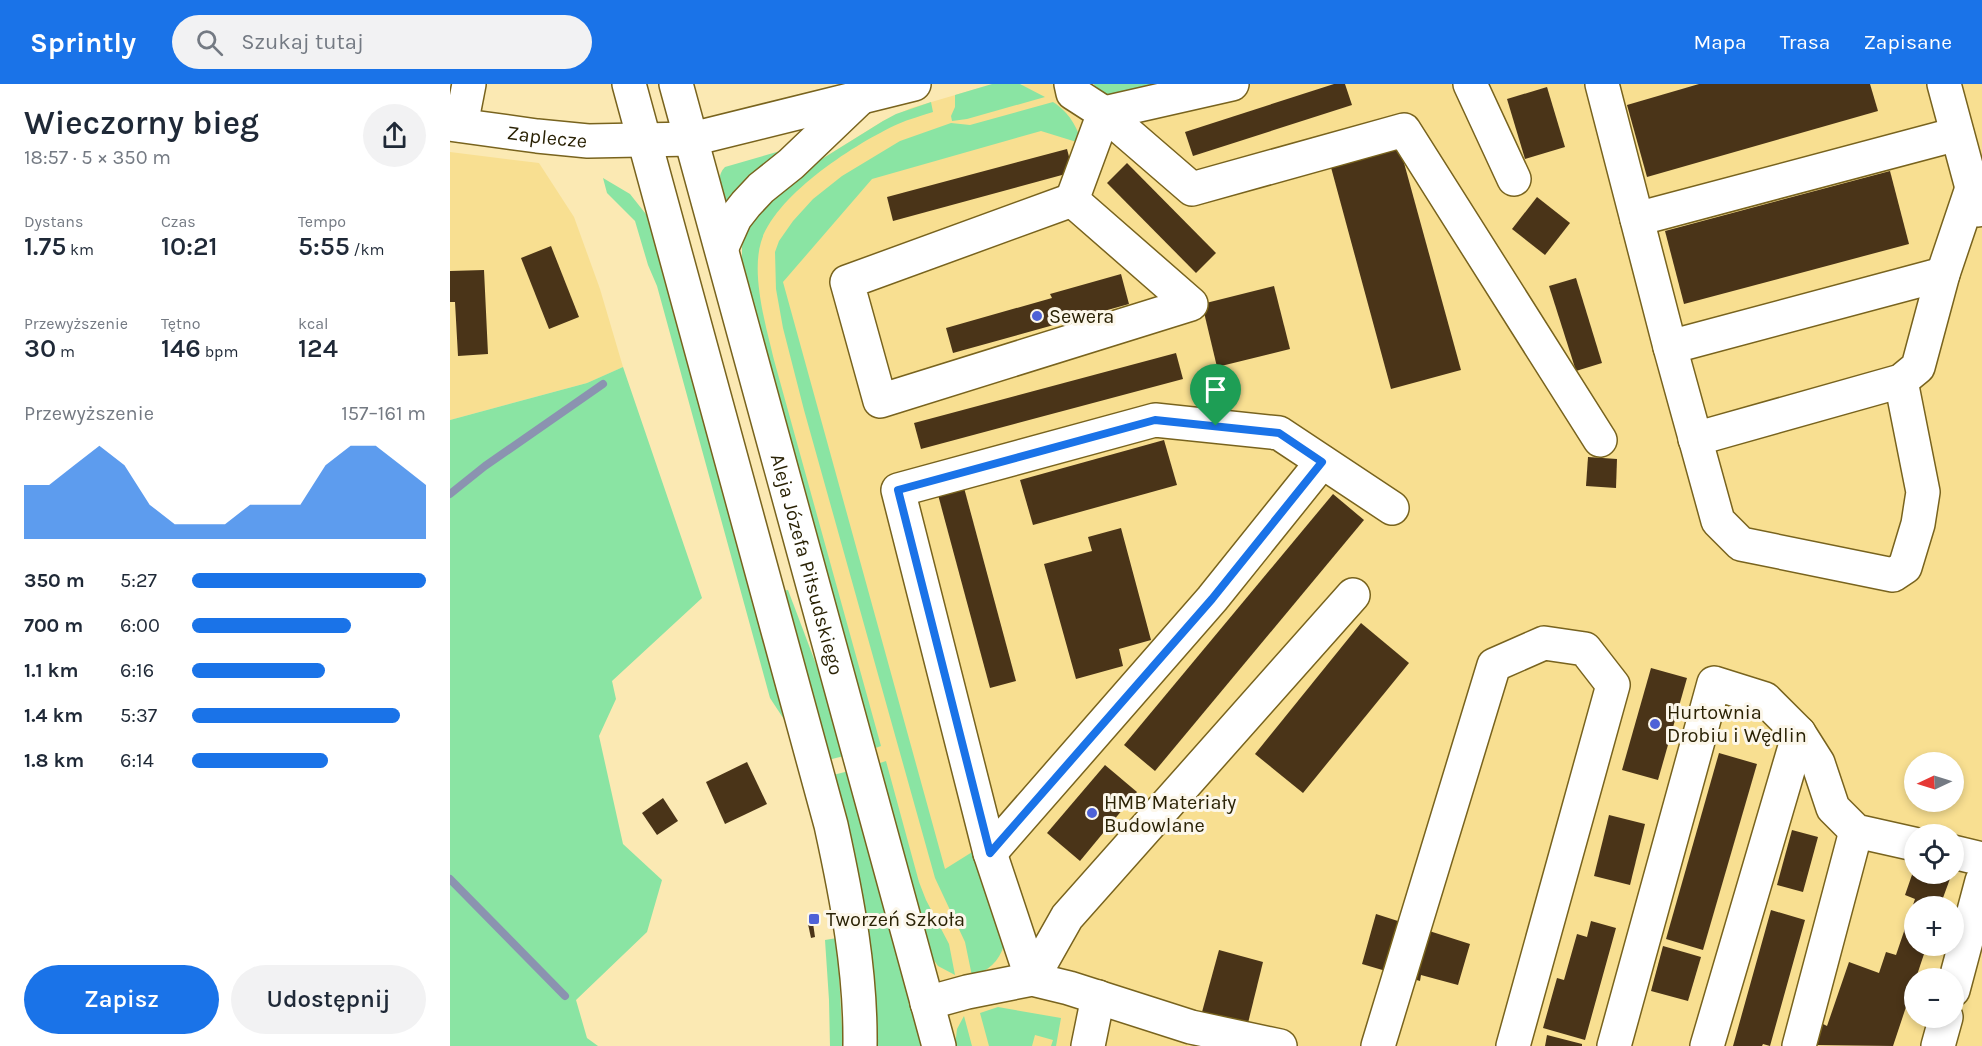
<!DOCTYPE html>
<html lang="pl">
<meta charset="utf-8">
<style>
body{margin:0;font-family:Karla,sans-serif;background:#f2f2f3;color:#1f2937;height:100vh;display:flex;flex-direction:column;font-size:22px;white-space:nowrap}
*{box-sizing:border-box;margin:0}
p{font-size:20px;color:#747a83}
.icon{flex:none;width:33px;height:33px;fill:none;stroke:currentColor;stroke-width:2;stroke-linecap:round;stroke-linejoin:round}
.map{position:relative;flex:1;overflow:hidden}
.panel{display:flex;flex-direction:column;background:#fff;width:450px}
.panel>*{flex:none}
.needle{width:39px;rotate:266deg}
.fabs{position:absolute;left:1454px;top:668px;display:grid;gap:12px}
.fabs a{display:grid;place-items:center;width:60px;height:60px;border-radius:50%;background:#fff;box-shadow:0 3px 9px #0003;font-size:30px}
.pin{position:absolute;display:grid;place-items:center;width:51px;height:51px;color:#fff;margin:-62px -26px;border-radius:50% 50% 50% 0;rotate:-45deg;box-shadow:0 0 6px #0007}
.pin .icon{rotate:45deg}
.round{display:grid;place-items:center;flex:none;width:63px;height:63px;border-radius:32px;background:#f2f2f3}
.head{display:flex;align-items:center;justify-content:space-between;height:102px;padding:0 24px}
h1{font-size:33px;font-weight:600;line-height:45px}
.metrics{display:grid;grid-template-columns:repeat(3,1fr);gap:9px;height:102px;padding:6px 24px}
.metrics div{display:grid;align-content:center}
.metrics b{font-size:26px;font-weight:600}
.metrics small{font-size:16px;font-weight:400}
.metrics p{font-size:16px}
.chart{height:168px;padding:12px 24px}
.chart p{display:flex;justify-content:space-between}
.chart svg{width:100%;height:108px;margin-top:6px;fill:#1a73e8;opacity:.7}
.cta{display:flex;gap:12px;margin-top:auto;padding:12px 24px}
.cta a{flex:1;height:69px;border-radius:36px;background:#1a73e8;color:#fff;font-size:24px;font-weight:600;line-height:69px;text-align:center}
.cta a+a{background:#f2f2f3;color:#1f2937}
ul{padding:0 24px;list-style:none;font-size:20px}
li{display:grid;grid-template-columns:96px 72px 1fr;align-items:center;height:45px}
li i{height:15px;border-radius:8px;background:#1a73e8}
header{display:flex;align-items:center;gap:36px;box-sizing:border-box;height:84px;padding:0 30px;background:#1a73e8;color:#fff}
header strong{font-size:28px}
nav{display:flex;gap:33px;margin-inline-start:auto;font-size:21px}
.search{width:420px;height:54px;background:#f2f2f3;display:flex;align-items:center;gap:15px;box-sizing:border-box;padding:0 21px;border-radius:33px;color:#747a83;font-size:22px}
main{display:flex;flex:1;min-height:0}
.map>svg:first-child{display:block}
</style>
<header>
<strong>Sprintly</strong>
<div class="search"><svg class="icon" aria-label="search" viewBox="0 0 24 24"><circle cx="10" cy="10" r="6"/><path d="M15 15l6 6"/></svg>Szukaj tutaj</div>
<nav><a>Mapa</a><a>Trasa</a><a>Zapisane</a></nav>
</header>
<main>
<section class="panel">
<div class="head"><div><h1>Wieczorny bieg</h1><p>18:57 · 5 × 350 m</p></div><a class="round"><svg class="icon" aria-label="share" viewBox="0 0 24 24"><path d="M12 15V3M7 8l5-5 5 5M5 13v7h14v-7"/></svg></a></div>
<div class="metrics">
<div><p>Dystans</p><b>1.75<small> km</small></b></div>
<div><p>Czas</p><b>10:21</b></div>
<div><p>Tempo</p><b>5:55<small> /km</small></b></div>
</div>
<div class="metrics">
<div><p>Przewyższenie</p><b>30<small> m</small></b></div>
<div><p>Tętno</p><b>146<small> bpm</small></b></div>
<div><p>kcal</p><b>124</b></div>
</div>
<div class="chart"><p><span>Przewyższenie</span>157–161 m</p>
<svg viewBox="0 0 160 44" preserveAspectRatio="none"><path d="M0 44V22L10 22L20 14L30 6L40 14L50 30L60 38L70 38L80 38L90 30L100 30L110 30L120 14L130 6L140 6L150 14L160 22V44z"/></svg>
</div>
<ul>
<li><b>350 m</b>5:27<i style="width:100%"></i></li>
<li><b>700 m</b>6:00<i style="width:68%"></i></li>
<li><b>1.1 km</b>6:16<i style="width:57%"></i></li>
<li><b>1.4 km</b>5:37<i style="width:89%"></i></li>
<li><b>1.8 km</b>6:14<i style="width:58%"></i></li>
</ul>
<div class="cta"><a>Zapisz</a><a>Udostępnij</a></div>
</section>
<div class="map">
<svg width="1532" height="962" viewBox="0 0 1532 962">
<rect width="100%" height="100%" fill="#fbe9b3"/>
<!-- built -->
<g fill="#f8df91" fill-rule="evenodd">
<path d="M582 0H1532V962H504L292 173V163L330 101 433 37 461 24 529 4ZM1464 678H1503V717H1464ZM1464 750H1503V789H1464ZM1464 822H1503V861H1464ZM1464 894H1503V933H1464Z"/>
<path d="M0 68 89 79 124 133 150 205 173 283 137 299 0 336Z"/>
</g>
<!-- green -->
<g fill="#8ae4a3">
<path d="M542 0H570L595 13 517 35 502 37 501 32 505 23V11Z"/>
<path d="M644 0H705L653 14 647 8Z"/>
<path d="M481 18 483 28C471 32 459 35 448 40 406 59 325 111 311 158 301 192 316 242 324 276L431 662 423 665 292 183V163L296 143 330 101 433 37 446 30Z"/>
<path d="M603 18C620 29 626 42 633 60L591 47 422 95 333 198 495 785 527 765 554 861C549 878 538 887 522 892L515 858 485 794 354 326 333 244 326 205 325 168 329 157 343 137 363 115 392 92 450 57 501 39 520 41Z"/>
<path d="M337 65 278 120 275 117C271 106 265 93 275 83Z"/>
<path d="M153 94 180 110 199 134 339 643 320 614 207 202 198 181 185 137 157 109Z"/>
<path d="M173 283 252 514 162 597 166 615 149 652 173 760 212 796 197 848 126 916 137 954 148 962H0V336L137 299Z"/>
<path d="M338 506 375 604 394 672 378 676 332 507Z"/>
<path d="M436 677 469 798 476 816 499 860 505 891 488 882 481 872 427 680Z"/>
<path d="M399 687 474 962H428C427 870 402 781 383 691Z"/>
<path d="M387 854 393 962H380L379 916 375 856Z"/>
<path d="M548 923 611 934 606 962H601L603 956 585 951 582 962H539L530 929Z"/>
<path d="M514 932 522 962H505L507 945Z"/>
</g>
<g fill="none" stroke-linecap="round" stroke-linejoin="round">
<!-- stream -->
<g stroke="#8b93b0" stroke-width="8">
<path d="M0 410 35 382 153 300"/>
<path d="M0 795 115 912"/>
</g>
</g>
<!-- building -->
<g fill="#4a3418">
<path d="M884 0H895L902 21 743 72 735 48Z"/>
<path d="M1249 0H1420L1428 27 1197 93 1177 21Z"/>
<path d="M1097 3 1115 63 1075 75 1057 15Z"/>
<path d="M948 57 1011 286 941 305 879 76Z"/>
<path d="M617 65 623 88 443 137 437 113Z"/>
<path d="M677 79 766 169 746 189 657 99Z"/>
<path d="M1440 87 1459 160 1234 220 1215 147Z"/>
<path d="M1087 113 1120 139 1095 171 1062 145Z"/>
<path d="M101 162 129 233 99 245 71 174Z"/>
<path d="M34 186 38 270 8 272 5 218H0V187Z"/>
<path d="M671 190 679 220 503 269 496 244 602 214 600 210Z"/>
<path d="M1126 194 1152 279 1126 287 1099 202Z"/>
<path d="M824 202 840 265 767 283 752 220Z"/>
<path d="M726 269 733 295 471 365 464 339Z"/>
<path d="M714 356 727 401 583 441 570 396Z"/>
<path d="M1138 373 1167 375 1166 404 1136 402Z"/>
<path d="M513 400 566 597 540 604 487 407Z"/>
<path d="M883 410 914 436 705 687 674 661Z"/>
<path d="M671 444 701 556 669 565 673 582 626 595 594 480 642 467 638 453Z"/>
<path d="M911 539 959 579 853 709 805 670Z"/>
<path d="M1201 584 1237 594 1208 696 1172 686Z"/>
<path d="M1269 669 1307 680 1253 866 1216 855Z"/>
<path d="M297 678 317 720 275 740 256 698Z"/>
<path d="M655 681 687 708 630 777 597 749Z"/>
<path d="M213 714 228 737 207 751 192 729Z"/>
<path d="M1159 731 1195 740 1180 801 1144 792Z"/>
<path d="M1342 746 1368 753 1353 808 1327 801Z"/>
<path d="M1464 785V789H1491L1501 792 1490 822H1464V861H1477L1466 894H1464V899L1443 962 1366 961 1373 940 1377 942 1399 878 1429 889 1436 868 1446 871 1465 815 1455 811Z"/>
<path d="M1321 826 1355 836 1320 962 1313 960 1312 962H1283Z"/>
<path d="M926 830 1020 860 1008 901 971 891 970 897 912 880Z"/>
<path d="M1141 837 1166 844 1135 956 1093 944 1107 894 1114 896 1127 850 1137 853Z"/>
<path d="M363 839 365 853 361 854 358 840Z"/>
<path d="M1213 862 1251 873 1238 917 1201 907Z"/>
<path d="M769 866 813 878 798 939 752 928Z"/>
<path d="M1097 951 1132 960V962H1095Z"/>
</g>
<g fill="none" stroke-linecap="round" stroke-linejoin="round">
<defs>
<g id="minor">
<path d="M179 0 381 741C397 814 411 887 410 962"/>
<path id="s1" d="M226 0 489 962"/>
<path d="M621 0 623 9 654 29 742 105 954 46 1150 356"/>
<path d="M1020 0 1064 95"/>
<path d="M1152 0 1220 263 1268 437 1291 460 1443 491 1455 483 1468 440 1473 408 1451 297"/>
<path d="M1494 0 1528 126"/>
<path id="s2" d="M0 40 87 52 138 57 242 55 464 0"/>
<path d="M11 41 19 0"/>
<path d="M622 116 741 220 430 317 397 198Z"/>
<path d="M622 116 654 29 782 0"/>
<path d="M1187 135 1507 50"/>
<path d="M272 163 285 134 296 120 311 104 341 80 408 16"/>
<path d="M1220 263 1493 190"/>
<path d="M1245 355 1451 297 1468 283 1493 190 1522 104"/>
<path d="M903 511 617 833 582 895 540 769 448 406 705 336 829 349 942 424"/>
<path d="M1503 768 1532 775"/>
<path d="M540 769 762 515 872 378"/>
<path d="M1503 906 1532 797"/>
<path d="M477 919 517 908 582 895 619 904 741 943 830 962"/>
<path d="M638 962 648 913"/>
<path d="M928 962 1044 581 1094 559 1135 565 1163 601 1063 962"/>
<path d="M1164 962 1264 599 1315 615 1349 649 1368 679 1383 724 1406 747 1464 760"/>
<path d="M1257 962 1349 649"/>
<path d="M1349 962 1406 747"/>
<path d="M1488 962 1496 933"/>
</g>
</defs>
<!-- minor casing -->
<use href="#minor" stroke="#78631e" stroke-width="36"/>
<!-- minor -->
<use href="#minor" stroke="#fff" stroke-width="33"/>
</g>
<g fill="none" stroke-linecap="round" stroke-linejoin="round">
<defs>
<path id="route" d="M705 336 829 349 872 378 762 515 540 769 448 406Z"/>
</defs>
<!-- route casing -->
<use href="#route" stroke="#fff" stroke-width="12"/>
<!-- route -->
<use href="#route" stroke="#1a73e8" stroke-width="8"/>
</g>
<!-- markers -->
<g fill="#4e62d7" stroke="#fcf7ea" stroke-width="2">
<circle cx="587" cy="232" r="6"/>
<circle cx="1205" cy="640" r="6"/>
<circle cx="642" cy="729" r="6"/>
<rect x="358" y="829" width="12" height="12" rx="3"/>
</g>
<g text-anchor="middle" stroke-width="6" stroke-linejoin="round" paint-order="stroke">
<!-- street labels -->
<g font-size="20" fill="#2a2205" stroke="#fcf7ea">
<text dy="7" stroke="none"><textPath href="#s2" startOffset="98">Zaplecze</textPath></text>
<text dy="7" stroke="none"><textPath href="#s1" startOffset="498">Aleja Józefa Piłsudskiego</textPath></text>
</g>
<!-- poi labels -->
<g font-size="20" fill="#2a2205" stroke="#fcf7ea" text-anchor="start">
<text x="599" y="239">Sewera</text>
<text x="1217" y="635">Hurtownia<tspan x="1217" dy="23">Drobiu i Wędlin</tspan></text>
<text x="654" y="725">HMB Materiały<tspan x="654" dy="23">Budowlane</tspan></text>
<text x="376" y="842">Tworzeń Szkoła</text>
</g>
</g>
</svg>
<div class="fabs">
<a><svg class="needle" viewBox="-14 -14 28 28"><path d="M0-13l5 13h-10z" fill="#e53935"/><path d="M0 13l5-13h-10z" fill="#747a83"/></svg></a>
<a><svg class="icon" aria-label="locate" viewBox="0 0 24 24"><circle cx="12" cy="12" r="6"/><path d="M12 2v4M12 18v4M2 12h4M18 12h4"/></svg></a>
<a>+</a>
<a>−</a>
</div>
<div class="pin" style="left:766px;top:342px;background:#1e9e55"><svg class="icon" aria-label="arrive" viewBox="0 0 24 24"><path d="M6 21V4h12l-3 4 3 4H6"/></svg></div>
</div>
</main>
